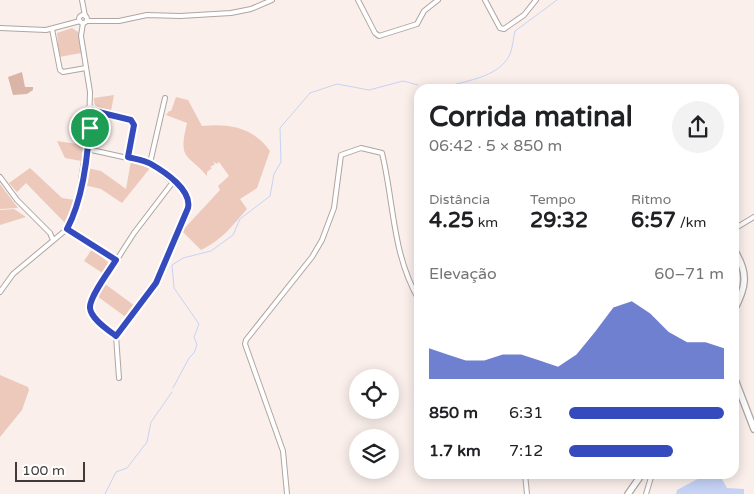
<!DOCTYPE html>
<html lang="pt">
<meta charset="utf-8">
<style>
body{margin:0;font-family:"Varela Round",sans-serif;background:#f2f2f2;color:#202124;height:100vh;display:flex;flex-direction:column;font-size:19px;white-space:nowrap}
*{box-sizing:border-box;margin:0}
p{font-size:16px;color:#757577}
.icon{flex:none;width:28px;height:28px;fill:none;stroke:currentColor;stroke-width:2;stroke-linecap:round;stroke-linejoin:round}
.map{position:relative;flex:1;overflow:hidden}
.drawer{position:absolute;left:414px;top:84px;width:325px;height:395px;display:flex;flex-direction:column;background:#fff;border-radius:15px;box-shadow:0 2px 12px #0003}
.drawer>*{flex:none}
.tools{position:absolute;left:349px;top:369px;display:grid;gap:10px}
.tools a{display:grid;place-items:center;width:50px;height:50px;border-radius:50%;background:#fff;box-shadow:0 2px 12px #0003;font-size:25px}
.scale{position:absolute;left:15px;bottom:12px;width:70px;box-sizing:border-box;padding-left:5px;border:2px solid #403b3a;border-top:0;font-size:14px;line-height:18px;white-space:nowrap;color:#403b3a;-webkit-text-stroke:4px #fff;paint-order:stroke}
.pin{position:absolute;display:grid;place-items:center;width:42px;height:42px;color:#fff;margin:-21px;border:2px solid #fff;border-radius:50%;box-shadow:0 1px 5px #0007}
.round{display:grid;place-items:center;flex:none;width:52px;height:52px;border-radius:26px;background:#f2f2f2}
.summary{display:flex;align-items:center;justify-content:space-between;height:85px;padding:0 15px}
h1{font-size:28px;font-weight:800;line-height:38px}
.stats{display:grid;grid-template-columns:repeat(3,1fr);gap:8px;height:85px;padding:5px 15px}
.stats div{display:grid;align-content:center}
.stats b{font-size:21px;font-weight:800}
.stats small{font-size:14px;font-weight:400}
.stats p{font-size:14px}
.chart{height:140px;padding:10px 15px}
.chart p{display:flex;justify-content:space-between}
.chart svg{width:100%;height:90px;margin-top:5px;fill:#354bbd;opacity:.7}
ul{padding:0 15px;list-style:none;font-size:16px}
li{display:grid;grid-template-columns:80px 60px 1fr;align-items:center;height:38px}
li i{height:12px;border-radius:6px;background:#354bbd}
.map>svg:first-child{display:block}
</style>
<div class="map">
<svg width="754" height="494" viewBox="0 0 754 494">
<rect width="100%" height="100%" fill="#faefeb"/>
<!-- green -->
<g fill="#edc9bc">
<path d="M72 28 78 32 81 53 59 57 57 33Z"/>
<path d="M114 95 111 111C102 109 93 109 94 98Z"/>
<path d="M176 97 188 100 202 126C230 123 254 128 270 151L257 188 240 199 247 209C232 226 222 240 201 250L182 231 220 190 218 186 229 176 219 162 217 164 213 161 215 164 210 167 212 168 207 172V176C187 153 178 161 187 123L166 115 169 111H171Z"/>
<path d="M57 141 84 145 81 161 65 158Z"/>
<path d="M131 161 150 168 122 203 101 189 84 185 87 168 101 171 126 189Z"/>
<path d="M30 168 62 198 75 200 65 223 26 183 17 192 9 183Z"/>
<path d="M0 184 18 208 0 209Z"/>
<path d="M14 209 26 217 0 225V210Z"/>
<path d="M92 249 108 262 104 274 84 261Z"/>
<path d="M105 284 135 306 127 318 97 296Z"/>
<path d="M0 375 28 387 29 390 22 410 0 437Z"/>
</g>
<!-- forest -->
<path fill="#dab4a6" d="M22 72 25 87H33V90L27 94 13 95 8 77Z"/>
<!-- water -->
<path fill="#c6d3f5" d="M707 474H719L727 488 744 489V494H676L677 490Z"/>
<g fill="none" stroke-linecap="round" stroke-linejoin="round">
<!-- stream -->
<g stroke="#c6d3f5" stroke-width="1">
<path d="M423 86 428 89"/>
<path d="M439 89C461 81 499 79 510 54 513 47 513 38 515 31L557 0"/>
<path d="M173 388 189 358 194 353 197 345 194 337 199 324 174 288 172 265 183 258 211 251 233 235 240 219 270 196 274 174 281 162 280 128 310 93 337 84 369 90 403 81 418 85"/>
<path d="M105 494 116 472 127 468 147 442 151 422 172 392"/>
</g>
<defs>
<g id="minor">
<path d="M82 0 85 16"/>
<path d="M358 0 375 33 379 36 417 24 424 11 438 0"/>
<path d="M485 0 500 28 504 29 524 15 536 0"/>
<circle cx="83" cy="19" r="4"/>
<path d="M87 21H119L147 15 180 16 231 13 251 9 272 0"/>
<path d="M0 28 46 30 80 21"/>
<path d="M52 29 60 70 63 72 86 68"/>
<path d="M90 110 131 120 134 125 127 157"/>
<path d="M87 149 150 163 184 191 189 200 188 208 155 283 116 336 119 378"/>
<path d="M150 163 165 98"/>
<path d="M0 177 17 200 50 233 53 240"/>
<path d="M67 229 116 260"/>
<path d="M734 229 754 217"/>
<path d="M0 292 13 274 67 229 77 206 89 128 90 92 81 36 83 23"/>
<path d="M116 336C104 326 88 316 91 300L134 233 173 182"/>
<path d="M525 474 527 494"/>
<path d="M287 494 283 451 245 344 246 340 312 257 322 240 334 208 341 155 361 148 382 153C394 202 392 254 419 300"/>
<path d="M646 494 652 474"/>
</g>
<g id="secondary">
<path d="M734 250C749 273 746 288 734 310"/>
<path d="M734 377 754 429"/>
<path d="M628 494 642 474"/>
</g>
</defs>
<!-- minor casing -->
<use href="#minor" stroke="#afa5a1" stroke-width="6"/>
<!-- secondary casing -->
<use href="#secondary" stroke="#afa5a1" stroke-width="8"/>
<!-- minor -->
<use href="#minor" stroke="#fff" stroke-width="4"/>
<!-- secondary -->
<use href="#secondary" stroke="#fff" stroke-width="5.5"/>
</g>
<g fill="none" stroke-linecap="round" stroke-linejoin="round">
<defs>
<path id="route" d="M90 110 131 120 134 125 128 157C135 159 144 160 151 164 165 172 192 190 188 208L156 283 116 336C108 330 91 319 90 308 89 297 110 270 116 260L67 229C85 195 89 149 90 110Z"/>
</defs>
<!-- route casing -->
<use href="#route" stroke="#fff" stroke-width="10"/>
<!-- route -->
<use href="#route" stroke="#354bbd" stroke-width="6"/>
</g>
</svg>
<div class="tools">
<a><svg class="icon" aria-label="locate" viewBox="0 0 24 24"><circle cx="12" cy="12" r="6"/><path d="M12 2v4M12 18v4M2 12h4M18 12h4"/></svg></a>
<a><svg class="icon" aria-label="layers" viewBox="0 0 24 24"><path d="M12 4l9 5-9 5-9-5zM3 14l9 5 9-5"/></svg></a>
</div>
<div class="scale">100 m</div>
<div class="pin" style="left:90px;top:128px;background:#1e9e55"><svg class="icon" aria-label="arrive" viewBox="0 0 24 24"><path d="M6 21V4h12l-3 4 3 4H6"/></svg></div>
<section class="drawer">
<div class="summary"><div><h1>Corrida matinal</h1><p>06:42 · 5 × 850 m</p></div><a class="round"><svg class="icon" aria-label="share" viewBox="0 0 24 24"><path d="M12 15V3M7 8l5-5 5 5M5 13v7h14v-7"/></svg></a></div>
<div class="stats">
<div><p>Distância</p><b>4.25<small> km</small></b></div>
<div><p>Tempo</p><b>29:32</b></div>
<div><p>Ritmo</p><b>6:57<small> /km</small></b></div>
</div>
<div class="chart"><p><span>Elevação</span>60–71 m</p>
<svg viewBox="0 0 160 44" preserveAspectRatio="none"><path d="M0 44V29L10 32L20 35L30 35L40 32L50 32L60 35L70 38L80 32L90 21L100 9L110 6L120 12L130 21L140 26L150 26L160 29V44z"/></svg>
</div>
<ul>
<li><b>850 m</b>6:31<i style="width:100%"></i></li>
<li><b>1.7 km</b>7:12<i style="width:67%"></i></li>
</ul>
</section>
</div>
